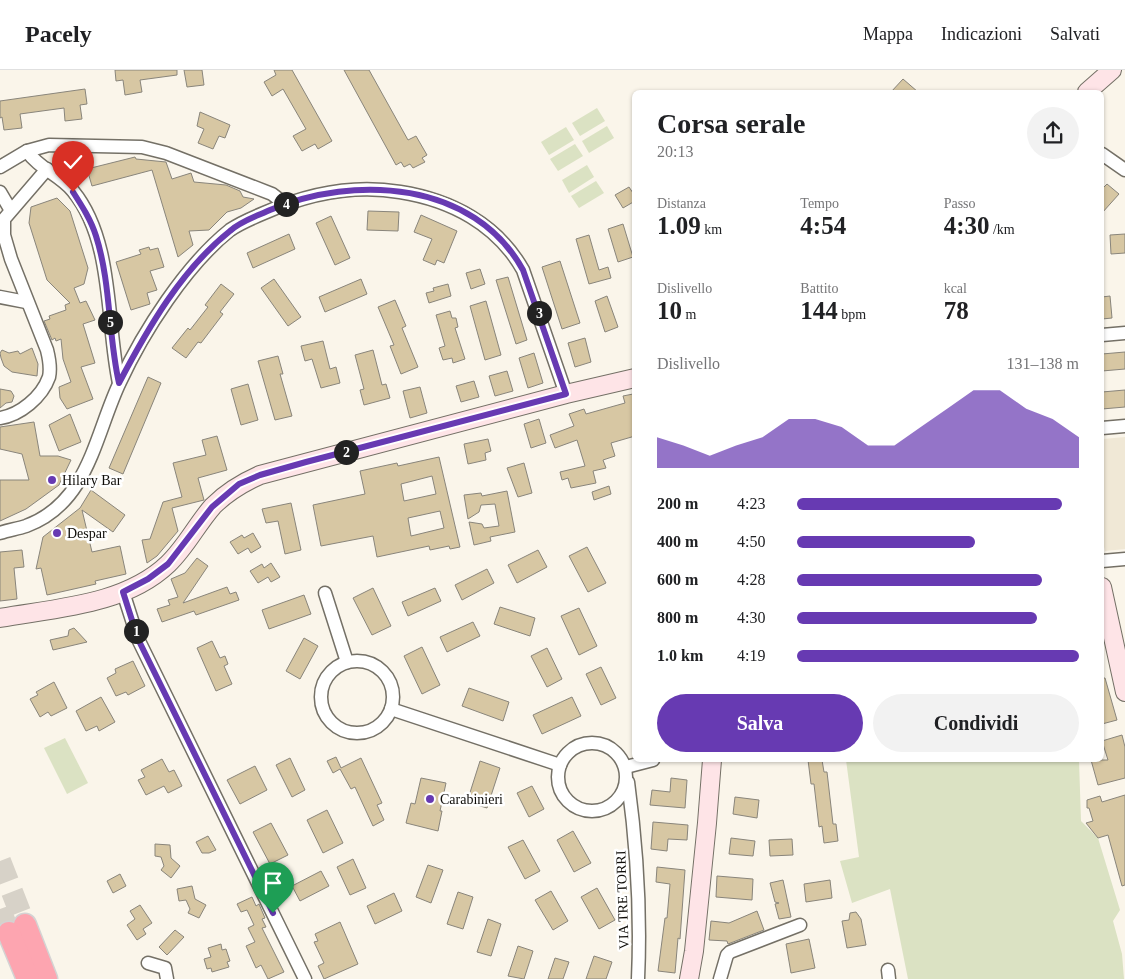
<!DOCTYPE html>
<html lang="it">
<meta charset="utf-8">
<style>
body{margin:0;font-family:Georgia,serif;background:#f2f2f2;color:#202124;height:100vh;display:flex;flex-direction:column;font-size:19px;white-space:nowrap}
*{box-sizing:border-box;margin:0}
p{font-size:16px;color:#757577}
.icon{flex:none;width:28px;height:28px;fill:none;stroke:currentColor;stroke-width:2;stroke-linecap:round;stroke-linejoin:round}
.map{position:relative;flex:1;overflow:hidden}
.panel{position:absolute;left:632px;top:20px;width:472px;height:672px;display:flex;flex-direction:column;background:#fff;border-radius:8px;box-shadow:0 1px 4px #0004}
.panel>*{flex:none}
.pin{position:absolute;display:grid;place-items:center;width:42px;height:42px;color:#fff;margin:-51px -21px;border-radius:50% 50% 50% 0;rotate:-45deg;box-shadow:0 0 5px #0007}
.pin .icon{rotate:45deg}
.km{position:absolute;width:25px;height:25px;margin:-12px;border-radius:50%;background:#222;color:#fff;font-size:14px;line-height:25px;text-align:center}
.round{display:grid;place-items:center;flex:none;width:52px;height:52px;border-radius:26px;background:#f2f2f2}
.summary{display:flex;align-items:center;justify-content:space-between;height:85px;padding:0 25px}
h1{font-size:28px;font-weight:700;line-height:38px}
.stats{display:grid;grid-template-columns:repeat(3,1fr);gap:8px;height:85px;padding:5px 25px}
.stats div{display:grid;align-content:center}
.stats b{font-size:25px;font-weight:700}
.stats small{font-size:14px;font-weight:400}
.stats p{font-size:14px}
.chart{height:140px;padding:10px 25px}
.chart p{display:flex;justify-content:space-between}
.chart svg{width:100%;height:90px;margin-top:5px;fill:#673ab2;opacity:.7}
.button{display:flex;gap:10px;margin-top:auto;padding:10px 25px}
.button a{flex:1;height:58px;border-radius:30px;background:#673ab2;color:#fff;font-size:20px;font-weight:700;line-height:58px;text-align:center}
.button a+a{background:#f2f2f2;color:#202124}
ul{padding:0 25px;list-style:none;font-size:16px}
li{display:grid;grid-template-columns:80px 60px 1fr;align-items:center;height:38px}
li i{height:12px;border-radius:6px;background:#673ab2}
header{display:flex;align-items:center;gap:30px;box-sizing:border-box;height:70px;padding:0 25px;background:#fff;border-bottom:1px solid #e0e0e0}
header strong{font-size:24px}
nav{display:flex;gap:28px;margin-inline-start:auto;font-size:18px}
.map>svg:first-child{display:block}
</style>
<header>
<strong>Pacely</strong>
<nav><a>Mappa</a><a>Indicazioni</a><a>Salvati</a></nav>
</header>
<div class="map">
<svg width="1125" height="909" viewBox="0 0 1125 909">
<rect width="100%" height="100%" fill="#faf5ea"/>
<!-- built -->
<path fill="#f0e8d6" d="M1125 367V479L1105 481 1102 468 1103 369Z"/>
<!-- green -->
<g fill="#dbe2c3">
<path d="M597 38 605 51 580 66 572 53Z"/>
<path d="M607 56 614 68 589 83 582 71Z"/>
<path d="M566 57 574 70 549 85 541 72Z"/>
<path d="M575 74 583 86 558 101 550 89Z"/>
<path d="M587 95 594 107 569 123 562 110Z"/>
<path d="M596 111 604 123 579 138 571 126Z"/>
<path d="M65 668 88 713 67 724 44 678Z"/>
<path d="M846 690H1079L1081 751 1098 768 1120 840 1113 851 1122 884 1124 909H908L890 819 852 833 840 791 859 787Z"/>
</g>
<!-- building -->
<g fill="#d7c7a3" stroke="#89857b" fill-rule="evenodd">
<path d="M115 0H177V5L140 10 142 22 125 25 123 10 116 11Z"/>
<path d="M184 0H202L204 15 187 17Z"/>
<path d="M274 0H292L332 71 318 79 315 74 302 81 293 66 306 59 283 19 272 26 264 12 276 5Z"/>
<path d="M344 0H369L408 70 416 66 427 85 422 88 425 92 413 98 410 94 404 97 401 92 396 95Z"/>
<path d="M903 9 918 22H891Z"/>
<path d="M85 19 87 34 80 35 82 49 65 51 64 38 20 44 22 58 4 60 2 47 0 48V31Z"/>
<path d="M200 42 230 55 225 68 219 66 213 79 198 73 204 59 197 56Z"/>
<path d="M135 87 136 89 166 92 172 109 191 103 194 112 226 115 240 121 243 127 254 129 241 138 227 142 209 160 189 161 193 175 178 187 152 100 92 116 87 99Z"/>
<path d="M1107 114 1119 124 1102 143V119Z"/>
<path d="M629 117 635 126V131L623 138 615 125Z"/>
<path d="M57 128 70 141 88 198 84 214 74 218 80 233 86 231 95 250 83 254 95 293 81 297 93 329 67 339 60 328 59 317 71 312 63 289 61 269 56 271 55 268 52 270 44 251 50 249 49 246 66 240 65 235 70 233 47 210 29 153 31 137Z"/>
<path d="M368 141 399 142 398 161 367 160Z"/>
<path d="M421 145 457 161 444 193 437 190 435 195 423 190 432 169 414 162Z"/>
<path d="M331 146 350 188 335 195 316 153Z"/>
<path d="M623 154 633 187 618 192 608 159Z"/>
<path d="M289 164 295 179 253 198 247 183Z"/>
<path d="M1125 164V183L1111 184 1110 165Z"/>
<path d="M589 165 599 200 608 197 611 208 589 214 576 169Z"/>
<path d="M149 177 150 180 158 178 164 197 150 201 157 220 147 223 150 234 131 240 116 192 141 184 139 180Z"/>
<path d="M560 191 580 253 562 259 542 197Z"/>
<path d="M480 199 485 214 471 219 466 203Z"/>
<path d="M508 207 527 270 516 274 496 210Z"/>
<path d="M274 209 301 247 288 256 261 218Z"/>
<path d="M361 209 367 224 325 242 319 227Z"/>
<path d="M221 214 234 224 220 242 223 244 201 273 198 272 186 288 172 278 188 258 190 260 208 237 205 235Z"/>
<path d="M448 214 451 226 429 233 426 223 434 221 433 218Z"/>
<path d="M607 226 618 257 605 262 595 231Z"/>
<path d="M1110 226 1112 248 1102 249V227Z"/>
<path d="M395 230 406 256 402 258 418 297 401 304 390 276 394 275 378 237Z"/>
<path d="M486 231 501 285 485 290 470 236Z"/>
<path d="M450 241 452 248H456L458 257 455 258 465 289 453 293 452 288 443 290 439 278 445 276 436 245Z"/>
<path d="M585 268 591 292 575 297 568 273Z"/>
<path d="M323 271 330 299 336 297 340 313 321 318 312 289 305 291 301 276Z"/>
<path d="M32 278 38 294 37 306 12 302 4 296 1 288 0 283 2 280 9 283 18 281 20 284Z"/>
<path d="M373 280 382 315 386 314 390 328 364 335 360 320 364 319 355 285Z"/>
<path d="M1125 282V299L1102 301V284Z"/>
<path d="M534 283 543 313 528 318 519 288Z"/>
<path d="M278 286 283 304H280L292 346 275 350 258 291Z"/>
<path d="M507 301 513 321 495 326 489 306Z"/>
<path d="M148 307 161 313 123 404 109 398Z"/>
<path d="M474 311 479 327 461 332 456 316Z"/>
<path d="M248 314 258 350 241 355 231 319Z"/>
<path d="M420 317 427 343 410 348 403 321Z"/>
<path d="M0 319 11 321 14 326 12 332 6 333 0 338Z"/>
<path d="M1125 320V337L1102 339V322Z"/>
<path d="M633 324 635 332V366L611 373 615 386 603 390 606 398 593 401 596 413 571 418 568 408 562 410 560 402 585 396 577 370 555 378 550 365 574 356 569 344 584 339 586 344 625 333 623 326Z"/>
<path d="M70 344 81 372 59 381 49 355Z"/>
<path d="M539 349 546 373 531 378 524 354Z"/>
<path d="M34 352 40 386H58L71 390 59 415 26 439 0 451V410H29L22 384 0 379V357Z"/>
<path d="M217 366 227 400 198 408 204 430 172 438 178 461 157 486 147 493 142 470 150 469 163 432 182 427 173 393 206 385 202 370Z"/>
<path d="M488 369 491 381 485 383 486 390 468 394 464 374Z"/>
<path d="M439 387 460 477 450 479 449 476 430 480 429 476 377 487 373 466 321 476 313 435 365 424 360 401 397 393 398 396ZM432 406 436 424 404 431 401 414ZM440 441 444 458 411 466 408 448Z"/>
<path d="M524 393 532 423 518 427 507 398Z"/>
<path d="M609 416 611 424 594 430 592 422Z"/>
<path d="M91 420 125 445 113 462 82 440 92 482 120 476 126 504 95 511 96 514 47 525 41 498 36 499 43 467 80 438Z"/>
<path d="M507 421 515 462 490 467 491 471 474 475 469 452 482 454 484 458 499 456 495 434 481 435 479 442 468 449 464 425 481 423 482 426Z"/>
<path d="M291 433 301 480 285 484 278 451 266 453 262 439Z"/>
<path d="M253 463 261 477 251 483 248 478 238 484 230 472 242 465 244 468Z"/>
<path d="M587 477 606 513 588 522 569 486Z"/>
<path d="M22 480 24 497 14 498 17 529 0 531V482Z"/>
<path d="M538 480 547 497 517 513 508 495Z"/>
<path d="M197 488 208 496 183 533 227 517 230 524 236 522 239 530 196 545 194 541 162 552 157 539 170 535 168 530 178 527 171 509 185 503Z"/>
<path d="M271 493 280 507 271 512 268 507 258 513 250 501 262 494 264 498Z"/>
<path d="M487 499 494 513 462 530 455 515Z"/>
<path d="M373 518 391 556 372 565 353 528Z"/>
<path d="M435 518 441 531 408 546 402 532Z"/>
<path d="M304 525 311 544 269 559 262 540Z"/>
<path d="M500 537 535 548 530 566 494 554Z"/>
<path d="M579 538 597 576 579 585 561 546Z"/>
<path d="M473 552 480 566 447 582 440 567Z"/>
<path d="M74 558 87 572 53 580 50 570 68 566 69 560Z"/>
<path d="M304 568 318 576 300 609 286 601Z"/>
<path d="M212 571 220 588 225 586 228 594 224 596 232 614 216 621 197 578Z"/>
<path d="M422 577 440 615 422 624 404 586Z"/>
<path d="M547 578 562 609 547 617 531 586Z"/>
<path d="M133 591 145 616 128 625 126 622 116 626 107 608 116 603 115 599Z"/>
<path d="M601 597 616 628 601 635 586 604Z"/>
<path d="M1102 608H1105L1117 650 1102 654Z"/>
<path d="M54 612 67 638 51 646 48 642 40 647 30 629 38 625 36 622Z"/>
<path d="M469 618 509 632 503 651 462 636Z"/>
<path d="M101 627 115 652 99 661 97 656 86 661 76 641Z"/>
<path d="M572 627 581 646 542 664 533 645Z"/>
<path d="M1122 665 1125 677V708L1098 715 1091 690H1108L1102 671Z"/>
<path d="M336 687 341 698 361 688 382 733 377 735 384 750 373 756 355 717 351 719 340 699 333 703 327 691Z"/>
<path d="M290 688 305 720 292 727 276 695Z"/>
<path d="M162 689 169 702 174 700 182 716 168 723 164 716 146 725 138 710 145 707 141 700Z"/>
<path d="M808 690H822L824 702H827L833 754H836L838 771 824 773 822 756 819 757 814 714H811Z"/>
<path d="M480 691 500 698 487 738 467 732Z"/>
<path d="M255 696 267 720 240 734 227 710Z"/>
<path d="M421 708 446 713 440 741H442L438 761 406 753 411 733 415 734Z"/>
<path d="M671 708 687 710 685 738 650 735 652 720 670 722Z"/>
<path d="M532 716 544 739 529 747 517 723Z"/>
<path d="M1125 725V815L1122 816 1108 765 1098 768 1086 753 1093 751 1089 738H1087V730L1100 726 1102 732Z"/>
<path d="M735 727 759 730 757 748 733 744Z"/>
<path d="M327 740 343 773 323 783 307 750Z"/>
<path d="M653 752 688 755 687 770 668 769 667 781 651 779Z"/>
<path d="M271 753 288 785 270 794 253 762Z"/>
<path d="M573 761 591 793 574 802 557 770Z"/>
<path d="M208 766 216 780 209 783H202L196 772Z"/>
<path d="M731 768 755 771 753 786 729 784Z"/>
<path d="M792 769 793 785 770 786 769 770Z"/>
<path d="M523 770 540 801 525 809 508 777Z"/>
<path d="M155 774 170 775 171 788 180 796 171 808 161 800 164 796 161 787 155 786Z"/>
<path d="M353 789 366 818 350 825 337 797Z"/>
<path d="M428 795 443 800 431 833 416 827Z"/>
<path d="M657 797 685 800 680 869 678 868 675 903 658 901 665 848H667L670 814 656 812Z"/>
<path d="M321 801 329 816 300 831 292 816Z"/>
<path d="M120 804 126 816 113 823 107 811Z"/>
<path d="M717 806 753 809 752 830 716 827Z"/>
<path d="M783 810 791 847 779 849 775 834 779 833 775 832 770 813Z"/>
<path d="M830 810 832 828 806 832 804 814Z"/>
<path d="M192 816 195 829 206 835 199 848 188 843 190 839 186 830 179 831 177 819Z"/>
<path d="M597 818 615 850 599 859 581 827Z"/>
<path d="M551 821 568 851 553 860 535 830Z"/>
<path d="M458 822 473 827 463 859 447 854Z"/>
<path d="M394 823 402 841 375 854 367 836Z"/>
<path d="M252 827 256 836 259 834 265 848 262 849 266 857 262 858 284 902 268 909 261 895 256 898 246 876 255 872 248 858 254 855 247 840 241 842 237 834Z"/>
<path d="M140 835 152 853 143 859 146 864 137 870 127 855 135 849 130 841Z"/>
<path d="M757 841 764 860 728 874 727 871 709 870 711 851 729 853Z"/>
<path d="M856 842 861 849 866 875 847 878 842 851 849 850 850 843Z"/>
<path d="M488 849 501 854 491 886 477 882Z"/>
<path d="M340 852 358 894 324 909 318 896 324 893 314 872 318 871 315 864Z"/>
<path d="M175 860 184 867 167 885 159 877Z"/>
<path d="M809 869 815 898 791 903 786 874Z"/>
<path d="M221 874 222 880 226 879 230 891 227 892 229 897 212 902 211 898 207 899 204 889 211 887 208 878Z"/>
<path d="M518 876 533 881 524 909 508 906Z"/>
<path d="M594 886 612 892 606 909H586Z"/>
<path d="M555 888 569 892 563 909H548Z"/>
</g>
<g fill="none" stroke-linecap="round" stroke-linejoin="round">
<!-- highway-tunnel -->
<g stroke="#d7d2c8" stroke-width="22" stroke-dasharray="22 11" stroke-linecap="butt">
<path d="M0 791 25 855"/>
<path d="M0 839 9 863"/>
</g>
<defs>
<g id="street">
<path d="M27 81C38 98 60 105 73 121 114 171 106 253 119 313"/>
<path d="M1102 84 1125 100"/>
<path d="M0 97 27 81 49 75 142 77 166 83 272 124 285 134"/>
<path d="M0 122 10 139"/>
<path d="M0 227 26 232"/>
<path d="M1102 265 1125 263"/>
<path d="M0 348C20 345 42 327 49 307 51 298 49 288 47 280L11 189 4 165V149L47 99"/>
<path d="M1102 358 1125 356"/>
<path d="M0 463C8 460 17 459 26 456 89 433 95 364 120 312 143 262 186 195 230 160 240 153 252 148 264 143 307 124 353 114 400 122 451 130 497 154 523 200L566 324"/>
<path d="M1102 491 1125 489"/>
<path d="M123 522 138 569 305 909"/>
<path d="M325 523 347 592"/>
<circle cx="357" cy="627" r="36"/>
<path d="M391 639 560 695"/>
<circle cx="592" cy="707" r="34"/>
<path d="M626 697 653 690"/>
<path d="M628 712C637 778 641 843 638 909"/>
<path d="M148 893 165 898 167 909"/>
<path d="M888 900 889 909"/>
<path d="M720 909 727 885 730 882 800 855"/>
</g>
<g id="secondary">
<path d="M1087 22 1112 0"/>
<path d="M1102 517 1125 622"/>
<path d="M0 548C56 538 125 535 168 494 186 477 197 454 213 436 227 422 242 413 260 405L566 324 635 308"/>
<path d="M689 909 694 881 707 753 712 690"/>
</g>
<g id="highway">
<path d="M25 855 46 909"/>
<path d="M9 863 28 909"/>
</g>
</defs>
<!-- street casing -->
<use href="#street" stroke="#747066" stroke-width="15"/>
<!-- secondary casing -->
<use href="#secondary" stroke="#747066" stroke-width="20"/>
<!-- highway casing -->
<use href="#highway" stroke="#d4d3d3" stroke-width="25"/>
<!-- street -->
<use href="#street" stroke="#fff" stroke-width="12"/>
<!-- secondary -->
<use href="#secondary" stroke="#fee4e7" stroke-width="18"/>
<!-- highway -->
<use href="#highway" stroke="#fda5b0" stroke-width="22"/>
</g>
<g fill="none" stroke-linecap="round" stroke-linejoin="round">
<defs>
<path id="route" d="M73 122C82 136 91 150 96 166 111 213 108 265 119 313 148 258 181 200 230 161 241 151 257 146 270 140 355 104 474 111 523 200L566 324 306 392 260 405 239 414 212 437 168 494 148 509 123 522 138 569 273 843"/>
</defs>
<!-- route casing -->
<use href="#route" stroke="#fff" stroke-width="10"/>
<!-- route -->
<use href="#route" stroke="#673ab2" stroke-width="6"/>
</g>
<!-- markers -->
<g fill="#673ab2" stroke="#fff" stroke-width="2">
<circle cx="52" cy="410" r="5"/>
<circle cx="57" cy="463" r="5"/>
<circle cx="430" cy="729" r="5"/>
</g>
<g text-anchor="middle" stroke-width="5" stroke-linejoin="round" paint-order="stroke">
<!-- poi labels -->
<g font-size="14" fill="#0e0c08" stroke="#fff" text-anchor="start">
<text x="62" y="415">Hilary Bar</text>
<text x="67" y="468">Despar</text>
<text x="440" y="734">Carabinieri</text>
</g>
<!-- street labels -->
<g font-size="14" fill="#0e0c08" stroke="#fff">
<text transform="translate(622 830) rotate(-92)" y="5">VIA TRE TORRI</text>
</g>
</g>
</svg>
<div class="pin" style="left:273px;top:843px;background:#1e9e55"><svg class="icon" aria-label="arrive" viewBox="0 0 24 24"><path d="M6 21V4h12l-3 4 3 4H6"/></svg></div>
<div class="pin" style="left:73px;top:122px;background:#d93025"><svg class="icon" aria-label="check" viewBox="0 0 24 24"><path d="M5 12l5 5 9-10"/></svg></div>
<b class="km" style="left:136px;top:561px">1</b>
<b class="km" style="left:346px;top:382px">2</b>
<b class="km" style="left:539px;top:243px">3</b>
<b class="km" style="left:286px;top:134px">4</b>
<b class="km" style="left:110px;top:252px">5</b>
<section class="panel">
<div class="summary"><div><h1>Corsa serale</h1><p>20:13</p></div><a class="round"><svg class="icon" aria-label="share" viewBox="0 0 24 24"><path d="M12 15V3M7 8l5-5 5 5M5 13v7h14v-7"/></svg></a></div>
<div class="stats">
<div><p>Distanza</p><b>1.09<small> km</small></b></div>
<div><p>Tempo</p><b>4:54</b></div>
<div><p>Passo</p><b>4:30<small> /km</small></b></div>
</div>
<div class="stats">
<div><p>Dislivello</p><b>10<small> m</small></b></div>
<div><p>Battito</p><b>144<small> bpm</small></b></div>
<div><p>kcal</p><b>78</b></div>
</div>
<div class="chart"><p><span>Dislivello</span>131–138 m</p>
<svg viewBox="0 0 160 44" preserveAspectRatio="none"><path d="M0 44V29L10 33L20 38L30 33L40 29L50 20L60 20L70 24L80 33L90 33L100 24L110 15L120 6L130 6L140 15L150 20L160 29V44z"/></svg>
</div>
<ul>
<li><b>200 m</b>4:23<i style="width:94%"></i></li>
<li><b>400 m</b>4:50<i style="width:63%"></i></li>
<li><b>600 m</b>4:28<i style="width:87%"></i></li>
<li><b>800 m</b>4:30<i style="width:85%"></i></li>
<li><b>1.0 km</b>4:19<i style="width:100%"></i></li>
</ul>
<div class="button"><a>Salva</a><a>Condividi</a></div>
</section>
</div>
